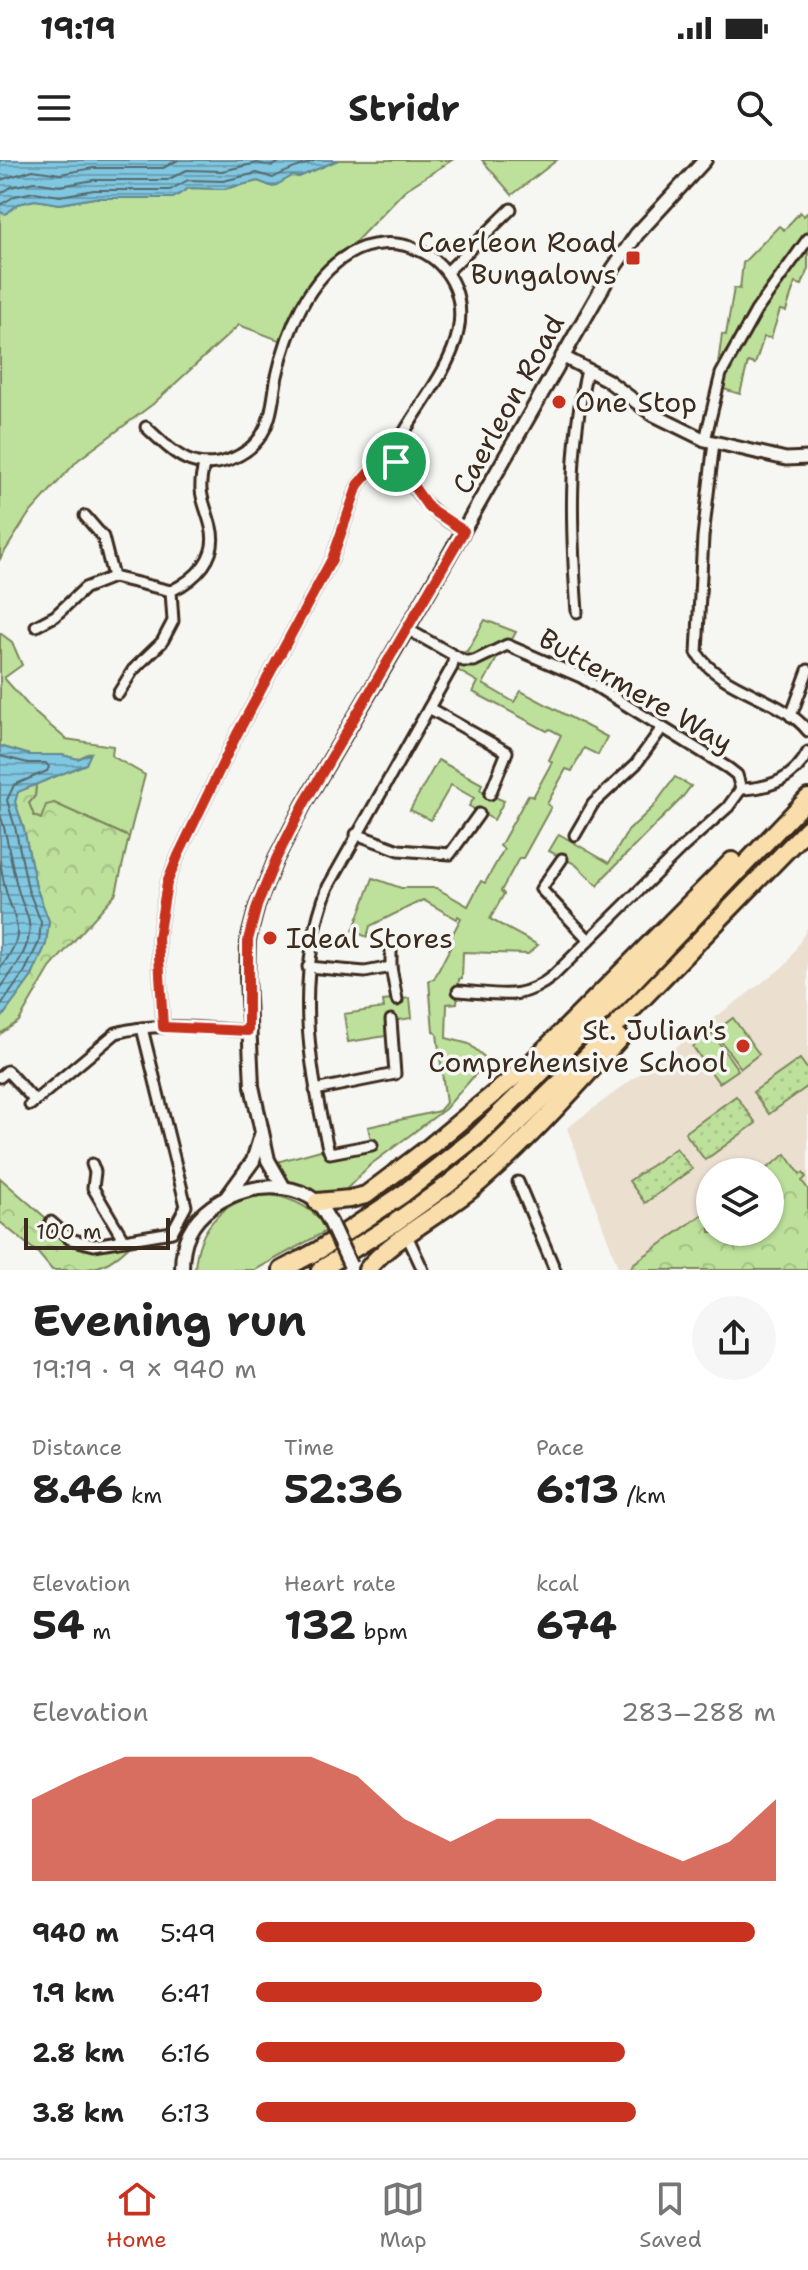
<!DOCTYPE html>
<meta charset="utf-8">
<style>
body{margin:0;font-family:"Shantell Sans",sans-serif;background:#f6f6f6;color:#222;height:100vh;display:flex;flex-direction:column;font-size:30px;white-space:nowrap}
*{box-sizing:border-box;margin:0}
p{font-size:26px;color:#767676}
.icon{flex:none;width:44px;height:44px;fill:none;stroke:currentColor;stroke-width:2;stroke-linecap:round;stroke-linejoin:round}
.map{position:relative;height:1110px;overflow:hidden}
.drawer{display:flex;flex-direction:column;background:#fff;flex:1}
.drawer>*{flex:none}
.tools{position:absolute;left:696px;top:998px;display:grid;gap:16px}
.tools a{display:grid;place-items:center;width:88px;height:88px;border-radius:50%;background:#fff;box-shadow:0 2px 6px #0004;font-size:40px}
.scale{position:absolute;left:24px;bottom:20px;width:146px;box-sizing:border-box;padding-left:8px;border:4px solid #3b2a1e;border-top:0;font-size:22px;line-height:28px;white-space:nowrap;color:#3b2a1e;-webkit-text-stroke:6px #f6f6f2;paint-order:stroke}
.pin{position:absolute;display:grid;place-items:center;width:68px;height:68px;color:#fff;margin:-34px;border:4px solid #fff;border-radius:50%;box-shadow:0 2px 8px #0007}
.round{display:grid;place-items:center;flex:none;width:84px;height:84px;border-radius:42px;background:#f6f6f6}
.headline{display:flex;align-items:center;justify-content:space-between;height:136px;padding:0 32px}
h1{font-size:44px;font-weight:700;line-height:60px}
.stats{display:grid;grid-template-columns:repeat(3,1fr);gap:12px;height:136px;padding:8px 32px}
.stats div{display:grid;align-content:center}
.stats b{font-size:40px;font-weight:700}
.stats small{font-size:22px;font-weight:400}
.stats p{font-size:22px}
.chart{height:224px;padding:16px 32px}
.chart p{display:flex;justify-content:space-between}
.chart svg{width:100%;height:144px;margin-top:8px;fill:#c8321e;opacity:.7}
ul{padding:0 32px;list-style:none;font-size:26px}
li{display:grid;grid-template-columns:128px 96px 1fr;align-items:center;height:60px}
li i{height:20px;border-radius:10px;background:#c8321e}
.status{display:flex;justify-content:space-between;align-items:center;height:56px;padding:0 40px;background:#fff;direction:ltr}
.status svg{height:22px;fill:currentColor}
header{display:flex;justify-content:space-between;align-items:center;height:104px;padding:0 32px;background:#fff;font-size:36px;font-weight:700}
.menu{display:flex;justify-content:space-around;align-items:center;height:112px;border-top:2px solid #e0e0e0;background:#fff;font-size:22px;color:#767676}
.menu a{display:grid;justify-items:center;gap:4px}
.menu .on{color:#c8321e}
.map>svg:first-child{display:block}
</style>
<div class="status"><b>19:19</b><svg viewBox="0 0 49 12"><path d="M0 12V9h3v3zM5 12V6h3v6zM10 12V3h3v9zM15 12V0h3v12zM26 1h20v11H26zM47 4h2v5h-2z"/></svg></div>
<header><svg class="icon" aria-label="menu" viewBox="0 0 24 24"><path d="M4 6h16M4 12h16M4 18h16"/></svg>Stridr<svg class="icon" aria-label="search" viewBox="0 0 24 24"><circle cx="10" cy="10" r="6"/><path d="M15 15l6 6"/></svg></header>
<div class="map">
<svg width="808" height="1110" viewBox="0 0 808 1110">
<defs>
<pattern id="forest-crowns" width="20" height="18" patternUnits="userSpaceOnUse" patternTransform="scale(2)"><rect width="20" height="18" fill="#bde19b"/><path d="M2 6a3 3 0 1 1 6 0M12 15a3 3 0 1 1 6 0" fill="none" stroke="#a3c185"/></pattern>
<pattern id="garden-dots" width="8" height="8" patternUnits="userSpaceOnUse" patternTransform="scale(2)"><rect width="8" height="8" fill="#bde19b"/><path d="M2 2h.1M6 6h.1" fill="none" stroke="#a3c185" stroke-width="1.8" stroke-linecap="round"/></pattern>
<pattern id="water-rules" width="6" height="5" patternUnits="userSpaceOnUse" patternTransform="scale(2)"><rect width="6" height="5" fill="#80c7e1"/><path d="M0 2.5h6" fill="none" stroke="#6aa2b6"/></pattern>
</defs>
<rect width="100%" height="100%" fill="#f6f6f2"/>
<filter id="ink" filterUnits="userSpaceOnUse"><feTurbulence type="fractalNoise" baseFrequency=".0125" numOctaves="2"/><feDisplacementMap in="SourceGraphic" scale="16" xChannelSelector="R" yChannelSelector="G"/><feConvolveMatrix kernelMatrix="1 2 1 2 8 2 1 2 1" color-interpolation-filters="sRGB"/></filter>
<g filter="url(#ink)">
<!-- built -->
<path fill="#ebdfd0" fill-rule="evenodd" d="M808 767V1110H619L567 968 787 804ZM710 1012H770V1072H710Z"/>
<!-- grass -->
<g fill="#bde19b" stroke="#7c865c" stroke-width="2">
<path d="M338 0H452L405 30 337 101 311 130 287 183 239 165 153 244 78 300 28 355 0 399V52L6 53 18 44 35 40 60 44 94 38H173L189 28 224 29 258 21 273 27 292 16 299 17Z"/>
<path d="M482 0H557L512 35Z"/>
<path d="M800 52 804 56 808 52V108L802 125 795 123 786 151 780 150 771 178 764 177 755 204 748 202 740 234 717 227 721 214 718 204 722 174 726 175 734 128 740 129 743 103 779 66 784 70Z"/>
<path d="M485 460 516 472 509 485 497 498 483 524 514 542 521 531 607 577 598 595 584 588 572 611 566 609 547 644 551 647 523 698H519L501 731 504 734 490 759 538 785 528 794 463 792 462 818 459 819 457 843 447 844 446 878 469 884 488 900 445 949 370 1005 335 1041 284 1028 269 1004 328 988 330 993 372 984 368 967 439 951 446 943 437 874 433 871 429 820 434 819 451 786 449 781 461 758 458 756 457 759 423 740 370 766 367 777 353 771 373 718 401 728H436L468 746 481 721 485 723 504 689 500 686 528 635 533 637 552 602 549 600 561 575 550 569 547 571 473 532 478 522 452 507 454 497 467 491Z"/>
<path d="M0 473 12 482 22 505 4 518 34 552 66 579 113 586 112 596 145 615 129 677 54 643 41 659 34 656 29 643 35 636 36 624 86 604 89 593 78 599 62 595H30L0 586Z"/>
<path d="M438 600 482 624 480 630 504 641 494 660 469 646 474 638 451 625 431 660 410 650Z"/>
<path d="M675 617 691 626 681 639 604 717 598 726 575 704 549 691 559 674 609 703 628 671 653 647Z"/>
<path d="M410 838 412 858 385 862 386 876 348 882 344 854 384 848 383 841Z"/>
<path d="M733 858 759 894 741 908 714 872Z"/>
<path d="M712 873 738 910 719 923 693 887Z"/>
<path d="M271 1035C296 1039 314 1049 328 1070L255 1110H195C197 1066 227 1036 271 1035Z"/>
</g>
<!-- forest -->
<g fill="url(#forest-crowns)" stroke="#7c865c" stroke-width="2">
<path d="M36 624 35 636 29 643 34 656 41 659 46 645 54 643 129 677 116 733 50 808 19 861 0 874V860L32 816 46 784 49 761 36 727 24 669 15 642 18 631Z"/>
<path d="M786 994 800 1014 803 1013 806 1017 802 1021 808 1029V1110H630L633 1104 710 1049V1072H770V1012H762Z"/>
<path d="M0 1018 70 1079 94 1085 140 1076C104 1110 102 1110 52 1110L38 1093 0 1062Z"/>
</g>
<!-- garden -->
<g fill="url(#garden-dots)" stroke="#7c865c" stroke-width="2">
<path d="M800 899 808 910V926L769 954 753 932Z"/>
<path d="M736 936 756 963 705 1000 685 973Z"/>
<path d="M676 988 692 1009 645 1043 629 1021Z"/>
</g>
<!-- water -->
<g fill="url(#water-rules)" stroke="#648893" stroke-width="2">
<path d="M0 0H338L299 17 292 16 273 27 258 21 224 29 189 28 173 38H94L60 44 35 40 18 44 6 54 0 52Z"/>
<path d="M0 586 30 595H62L78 599 91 593 86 604 18 632 15 642 24 669 36 727 49 761 46 784 32 816 0 860Z"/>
</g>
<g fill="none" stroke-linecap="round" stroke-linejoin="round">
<!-- shore -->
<g stroke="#57696c" stroke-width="2">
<path d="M0 20 33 10 60 14 93 8H163L178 0"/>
<path d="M0 34 11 27 34 22 60 26 94 20H167L187 10 222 11 257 3 272 6 283 0"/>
<path d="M0 45 15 36 34 32 60 36 94 30H170L188 20 223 21 257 13 273 18C287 10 301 6 316 0"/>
<path d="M0 596 28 603H46L49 607 47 611 14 625 7 640 16 671 28 729 41 762 39 782 25 811 0 847"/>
<path d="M0 654C9 680 11 707 19 733 23 748 32 759 29 775 26 795 11 813 0 829"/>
<path d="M0 701C2 713 4 727 8 738 20 772 23 777 0 809"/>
</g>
<defs>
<g id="minor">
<path d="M447 112 511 49"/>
<path d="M146 267C173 292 191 313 229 300 242 295 255 286 262 274 273 256 273 236 277 216 287 171 308 118 349 94 369 82 397 80 418 90 435 97 448 111 455 128 474 178 433 225 408 266 403 275 393 287 395 298 396 305 401 308 404 314 426 346 430 351 464 371"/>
<path d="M705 280 721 214 756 151 808 79"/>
<path d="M714 282 703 377 697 493C722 532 780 536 808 571"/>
<path d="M85 356 103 377 113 417 171 431"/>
<path d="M577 452C571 371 568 290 587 210"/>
<path d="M36 466 55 456 85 428 113 417"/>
<path d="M407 469 464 501H474L507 485 581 517 728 608 737 615 741 629"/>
<path d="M118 534 133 510 162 482 173 461 171 431C196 419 219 397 211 367 205 342 196 334 204 306"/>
<path d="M429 548 507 592 490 634"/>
<path d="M791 556 808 510"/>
<path d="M741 629C771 628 794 619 808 592"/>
<path d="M356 674 399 690 450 694 479 654"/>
<path d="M575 675 593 644 636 604 662 568"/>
<path d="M562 699 541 729 589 780"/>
<path d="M391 791V807"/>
<path d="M308 807 365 812 391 807 397 840"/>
<path d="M458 831C498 833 520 843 553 816L682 688 728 647 741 629"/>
<path d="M163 867 158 778 167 723 178 696 237 574 332 399 358 325 369 312 396 302"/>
<path d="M0 917 7 911 35 941"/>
<path d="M315 930 395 914 391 860"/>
<path d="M30 945 116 873C158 861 205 869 248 871"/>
<path d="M372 985 330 993 328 988C307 900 295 813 328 727L452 507 454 497"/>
<path d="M92 1004 95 1012 93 1028 123 1079"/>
<path d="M518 1022 555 1110"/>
<path d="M51 1062 70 1079 94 1085 172 1072 186 1046 142 868"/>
<path d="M410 1082 423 1110"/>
</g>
<path id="tertiary" d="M562 196 607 220 652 254 705 280 786 299 808 298"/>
<g id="secondary">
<path d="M284 1028 268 1000 252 926 247 817 248 780 257 746 276 699 304 644 407 469 613 109 637 74 705 0"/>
<path d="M226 1038 253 1001 261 975"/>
<path d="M182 1110C182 1097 183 1085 189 1073 209 1032 278 1012 316 1041 322 1046 326 1056 330 1062"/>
</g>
<g id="motorway">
<path d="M317 1042 350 1039 366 1035 427 989 531 903 732 701"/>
<path d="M282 1110 319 1090 403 1034 477 976 625 830 808 638"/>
<path d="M320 1110 393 1064 446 1026 493 988 584 899 808 668"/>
<path d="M367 1110C387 1082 444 1052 474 1027 527 982 573 930 620 878"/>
</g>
</defs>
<!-- minor casing -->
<use href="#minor" stroke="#3b2a1e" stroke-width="15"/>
<!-- tertiary casing -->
<use href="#tertiary" stroke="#3b2a1e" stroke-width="17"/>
<!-- secondary casing -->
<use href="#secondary" stroke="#3b2a1e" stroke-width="18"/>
<!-- motorway casing -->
<use href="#motorway" stroke="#3b2a1e" stroke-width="22"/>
<!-- minor -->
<use href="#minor" stroke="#f6f6f2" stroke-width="9"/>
<!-- tertiary -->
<use href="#tertiary" stroke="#f6f6f2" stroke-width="11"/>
<!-- secondary -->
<use href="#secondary" stroke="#f6f6f2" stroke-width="12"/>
<!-- motorway -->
<use href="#motorway" stroke="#f9deab" stroke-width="16"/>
<defs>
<path id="secondary-bridge" d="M330 1062 350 1105"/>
</defs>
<!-- secondary-bridge casing -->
<use href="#secondary-bridge" stroke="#3b2a1e" stroke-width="18" stroke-linecap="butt"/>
<!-- secondary-bridge -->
<use href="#secondary-bridge" stroke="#f6f6f2" stroke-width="12"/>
</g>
</g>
<g fill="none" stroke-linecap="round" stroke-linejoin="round" filter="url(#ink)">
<defs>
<path id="route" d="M396 302 429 348 464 371 304 644 276 699 257 746 248 780V871L163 867 158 778 167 723 178 696 237 574 332 399 358 325 369 312Z"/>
</defs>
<!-- route casing -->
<use href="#route" stroke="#fff" stroke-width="16"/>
<!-- route -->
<use href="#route" stroke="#c8321e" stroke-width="10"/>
</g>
<!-- markers -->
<g fill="#c8321e" stroke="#f6f6f2" stroke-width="3">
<rect x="625" y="90" width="16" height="16" rx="4"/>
<circle cx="559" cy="242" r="8"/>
<circle cx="270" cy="778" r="8"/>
<circle cx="743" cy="886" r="8"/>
</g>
<g text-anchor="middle" stroke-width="7" stroke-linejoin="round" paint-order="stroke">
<!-- poi labels -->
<g font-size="28" fill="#3b2a1e" stroke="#f6f6f2" text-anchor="end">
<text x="617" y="92">Caerleon Road<tspan x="617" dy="32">Bungalows</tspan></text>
<text x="575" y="252" text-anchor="start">One Stop</text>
<text x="286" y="788" text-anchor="start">Ideal Stores</text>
<text x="727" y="880">St. Julian's<tspan x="727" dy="32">Comprehensive School</tspan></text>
</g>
<!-- street labels -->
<g font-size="28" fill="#3b2a1e" stroke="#f6f6f2">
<text transform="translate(508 244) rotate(-61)" y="10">Caerleon Road</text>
<text transform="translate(636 530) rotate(30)" y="10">Buttermere Way</text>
</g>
</g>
</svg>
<div class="tools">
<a><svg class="icon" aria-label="layers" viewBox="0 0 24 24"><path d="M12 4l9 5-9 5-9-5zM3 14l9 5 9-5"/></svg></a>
</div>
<div class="scale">100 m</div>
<div class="pin" style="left:396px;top:302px;background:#1e9e55"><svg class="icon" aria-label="arrive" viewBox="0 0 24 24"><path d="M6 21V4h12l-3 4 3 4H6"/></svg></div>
</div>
<section class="drawer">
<div class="headline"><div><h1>Evening run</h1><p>19:19 · 9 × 940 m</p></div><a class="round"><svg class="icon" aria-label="share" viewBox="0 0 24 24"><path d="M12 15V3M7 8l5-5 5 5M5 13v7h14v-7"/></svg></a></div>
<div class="stats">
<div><p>Distance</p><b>8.46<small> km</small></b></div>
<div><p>Time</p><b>52:36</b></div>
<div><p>Pace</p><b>6:13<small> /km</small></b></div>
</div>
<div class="stats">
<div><p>Elevation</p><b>54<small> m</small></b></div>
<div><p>Heart rate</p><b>132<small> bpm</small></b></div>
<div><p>kcal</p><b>674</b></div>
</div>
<div class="chart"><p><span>Elevation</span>283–288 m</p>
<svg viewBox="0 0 160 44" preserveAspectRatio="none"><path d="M0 44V19L10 12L20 6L30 6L40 6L50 6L60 6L70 12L80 25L90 32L100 25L110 25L120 25L130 32L140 38L150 32L160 19V44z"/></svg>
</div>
<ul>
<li><b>940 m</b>5:49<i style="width:96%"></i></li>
<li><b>1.9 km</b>6:41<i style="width:55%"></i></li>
<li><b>2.8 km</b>6:16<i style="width:71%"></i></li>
<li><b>3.8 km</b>6:13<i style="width:73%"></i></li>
</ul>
</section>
<nav class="menu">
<a class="on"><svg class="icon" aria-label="home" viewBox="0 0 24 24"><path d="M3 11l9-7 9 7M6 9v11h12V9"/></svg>Home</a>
<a><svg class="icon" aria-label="map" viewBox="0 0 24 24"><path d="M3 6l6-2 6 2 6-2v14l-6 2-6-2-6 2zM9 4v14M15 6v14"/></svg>Map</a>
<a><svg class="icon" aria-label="saved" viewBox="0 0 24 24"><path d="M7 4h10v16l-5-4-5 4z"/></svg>Saved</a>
</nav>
